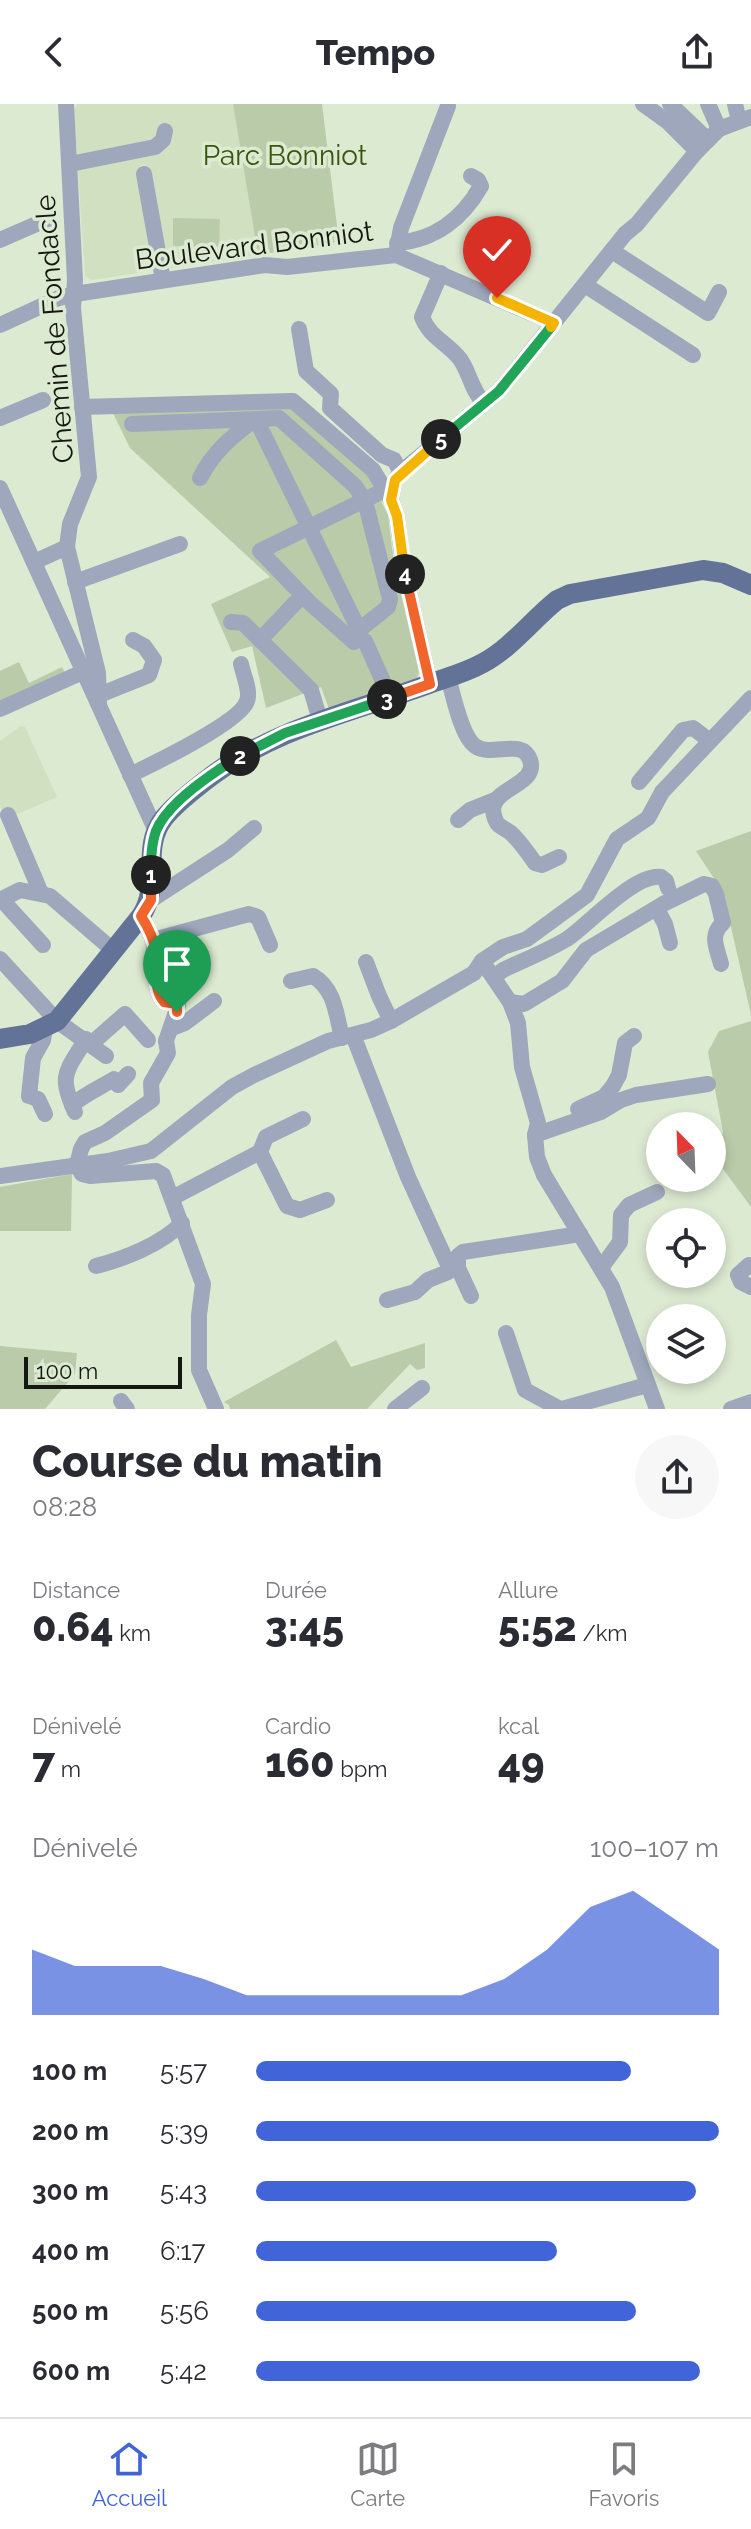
<!DOCTYPE html>
<html lang="fr">
<meta charset="utf-8">
<style>
body{margin:0;font-family:Raleway,sans-serif;background:#f7f7f7;color:#2b2b33;height:100vh;display:flex;flex-direction:column;font-size:30px;white-space:nowrap}
*{box-sizing:border-box;margin:0}
p{font-size:26px;color:#7c7c81}
.icon{flex:none;width:44px;height:44px;fill:none;stroke:currentColor;stroke-width:2;stroke-linecap:round;stroke-linejoin:round}
.map{position:relative;height:1305px;overflow:hidden}
.sheet{display:flex;flex-direction:column;background:#fff;flex:1}
.sheet>*{flex:none}
.needle{width:52px;rotate:337deg}
.tools{position:absolute;left:646px;top:1008px;display:grid;gap:16px}
.tools a{display:grid;place-items:center;width:80px;height:80px;border-radius:50%;background:#fff;box-shadow:0 4px 12px #0003;font-size:40px}
.scale{position:absolute;left:24px;bottom:20px;width:158px;box-sizing:border-box;padding-left:8px;border:4px solid #141810;border-top:0;font-size:22px;line-height:28px;white-space:nowrap;color:#141810;-webkit-text-stroke:6px #ddead2;paint-order:stroke}
.pin{position:absolute;display:grid;place-items:center;width:68px;height:68px;color:#fff;margin:-82px -34px;border-radius:50% 50% 50% 0;rotate:-45deg;box-shadow:0 0 8px #0007}
.pin .icon{rotate:45deg}
.km{position:absolute;width:40px;height:40px;margin:-20px;border-radius:50%;background:#222;color:#fff;font-size:22px;line-height:40px;text-align:center}
.round{display:grid;place-items:center;flex:none;width:84px;height:84px;border-radius:42px;background:#f7f7f7}
.head{display:flex;align-items:center;justify-content:space-between;height:136px;padding:0 32px}
h1{font-size:44px;font-weight:800;line-height:60px}
.metrics{display:grid;grid-template-columns:repeat(3,1fr);gap:12px;height:136px;padding:8px 32px}
.metrics div{display:grid;align-content:center}
.metrics b{font-size:40px;font-weight:800}
.metrics small{font-size:22px;font-weight:400}
.metrics p{font-size:22px}
.chart{height:224px;padding:16px 32px}
.chart p{display:flex;justify-content:space-between}
.chart svg{width:100%;height:144px;margin-top:8px;fill:#4165d8;opacity:.7}
ul{padding:0 32px;list-style:none;font-size:26px}
li{display:grid;grid-template-columns:128px 96px 1fr;align-items:center;height:60px}
li i{height:20px;border-radius:10px;background:#4165d8}
header{display:flex;justify-content:space-between;align-items:center;height:104px;padding:0 32px;background:#fff;font-size:36px;font-weight:800}
.menu{display:flex;justify-content:space-around;align-items:center;height:112px;border-top:2px solid #e1e1e2;background:#fff;font-size:22px;color:#7c7c81}
.menu a{display:grid;justify-items:center;gap:4px}
.menu .on{color:#4165d8}
.map>svg:first-child{display:block}
</style>
<header><svg class="icon" aria-label="back" viewBox="0 0 24 24"><path d="M15 5l-7 7 7 7"/></svg>Tempo<svg class="icon" aria-label="share" viewBox="0 0 24 24"><path d="M12 15V3M7 8l5-5 5 5M5 13v7h14v-7"/></svg></header>
<div class="map">
<svg width="751" height="1305" viewBox="0 0 751 1305">
<rect width="100%" height="100%" fill="#ddead2"/>
<!-- built -->
<g fill="#d0e0c1">
<path d="M77 0H233L258 151 172 164 164 161 145 60 140 62 158 162 152 167 92 176 85 172 74 7Z"/>
<path d="M21 622 25 623 57 693 6 715 0 702V637Z"/>
</g>
<!-- green -->
<g fill="#bacbaa">
<path d="M233 0H322L339 138 258 151Z"/>
<path d="M173 114 220 115 219 143 173 142Z"/>
<path d="M289 302 368 370 388 411 394 460 419 568 416 577 329 605 321 583 266 604 252 542 232 548 211 500 270 473 130 344 113 309Z"/>
<path d="M19 558 29 579 62 563 66 571 0 601V567Z"/>
<path d="M751 727V911L723 788 696 747Z"/>
<path d="M751 917V1103L715 1054 723 1028 708 948 719 927Z"/>
<path d="M72 1070 71 1127H0V1083Z"/>
<path d="M336 1236 351 1263 425 1239V1264L417 1266 410 1260 367 1305H230L229 1301 224 1298Z"/>
<path d="M0 1242 77 1249 75 1270 45 1305H0Z"/>
</g>
<g fill="none" stroke-linecap="round" stroke-linejoin="round">
<!-- minor -->
<g stroke="#9ea7bc" stroke-width="16">
<path d="M66 0 75 176 73 204 89 373 70 420 67 443 98 569 99 600"/>
<path d="M643 0 668 18 697 47"/>
<path d="M670 0 708 36"/>
<path d="M708 0 719 25"/>
<path d="M735 0 739 17"/>
<path d="M70 60 155 43 163 36 165 27"/>
<path d="M144 70 163 176"/>
<path d="M0 136 48 115"/>
<path d="M397 139C435 136 463 114 481 82L478 76 471 72"/>
<path d="M612 147 708 209 719 188"/>
<path d="M396 151 401 124 448 2"/>
<path d="M441 169 422 213C430 234 448 239 460 255 470 269 471 286 484 299"/>
<path d="M585 181 693 251"/>
<path d="M0 221 59 194 75 190 265 161 287 163 396 151 554 219"/>
<path d="M299 225 306 267 331 290 330 304 382 351 394 356 401 368"/>
<path d="M82 303 293 297 373 366 391 396 397 412 404 466 430 580"/>
<path d="M0 314 43 296"/>
<path d="M279 314 355 382 365 397 390 495 388 503 359 526 256 315Z"/>
<path d="M132 320 256 315C233 331 213 348 200 374"/>
<path d="M0 384 156 727"/>
<path d="M391 396 395 376 401 368 499 287 625 130 637 120 697 47 719 25 751 13"/>
<path d="M34 458 67 443"/>
<path d="M75 478 180 440"/>
<path d="M231 518 243 519 311 586 320 616"/>
<path d="M260 536 296 498"/>
<path d="M365 537 390 593"/>
<path d="M354 538 310 499 260 447 385 386"/>
<path d="M448 573C453 590 461 632 475 642 492 654 522 633 530 656 538 679 499 683 494 701 492 706 494 714 497 719 501 724 508 726 512 730 521 739 528 749 535 759L542 761 559 753"/>
<path d="M99 591 149 571 154 556 144 542 133 536"/>
<path d="M0 605 85 567"/>
<path d="M130 671C153 660 241 618 247 597 251 587 243 570 241 560"/>
<path d="M639 678 683 626 693 624 710 637"/>
<path d="M8 711 41 789"/>
<path d="M458 716 470 706 495 696"/>
<path d="M0 796 20 786 50 792 114 847"/>
<path d="M2 796 43 841"/>
<path d="M151 796 228 746 254 724"/>
<path d="M657 805 665 820 670 839"/>
<path d="M141 812C148 823 154 834 155 848 158 865 152 885 164 898H175L178 902 166 937"/>
<path d="M153 836 249 810 258 813 270 841"/>
<path d="M0 855 57 917 106 952"/>
<path d="M366 858 379 892 391 917"/>
<path d="M494 873 503 866C524 856 547 847 567 835 589 820 635 769 661 773L666 777 668 784"/>
<path d="M291 877 313 872C335 885 336 910 342 934"/>
<path d="M510 898 524 900 562 877 586 846 663 800 704 780 712 782 716 790 723 819C709 831 717 844 721 860"/>
<path d="M45 924 43 936 33 954 29 992 38 995 45 1010"/>
<path d="M172 924 185 919 214 897"/>
<path d="M353 931 408 1073 450 1165 448 1168 428 1176 415 1188 387 1196"/>
<path d="M91 940 125 910 148 936"/>
<path d="M72 1001C85 990 99 984 114 975L118 981 128 970"/>
<path d="M578 1005 604 993 613 982 619 971 625 939 634 932"/>
<path d="M75 1008C58 971 66 968 86 935"/>
<path d="M535 1031 601 1008 621 996 636 991 708 980"/>
<path d="M260 1048 287 1102 300 1106 327 1096"/>
<path d="M77 1061 82 1070 90 1072 156 1067 163 1071 203 1180 199 1211V1266L216 1305"/>
<path d="M77 1061 81 1045 85 1038 105 1029 152 996 151 979 168 949 166 937"/>
<path d="M0 1072 108 1057 151 1047 232 983 254 971 328 937 371 926 391 917 474 869 482 857"/>
<path d="M172 1094 260 1048 266 1033 303 1015"/>
<path d="M749 1161 738 1171 741 1178 751 1183"/>
<path d="M96 1162C124 1155 162 1140 182 1119"/>
<path d="M601 1164 620 1138 621 1111 629 1101 657 1088"/>
<path d="M471 1192 458 1164V1152L463 1148 580 1130"/>
<path d="M506 1229 525 1286 560 1305"/>
<path d="M121 1297 127 1305"/>
<path d="M395 1305 422 1284"/>
<path d="M562 1305 647 1281"/>
<path d="M657 1305 612 1183 544 1071 537 1053 535 1031 538 1019 522 963 518 919 510 898 482 857 503 843 527 835 587 791 617 735 648 714 662 688 751 594"/>
<path d="M731 1305 751 1298"/>
</g>
<!-- major -->
<path stroke="#637398" stroke-width="20" d="M0 935 30 930 57 917 141 812C162 781 140 744 164 714 176 699 191 688 205 677 272 624 354 608 432 579 449 573 467 568 483 559 511 544 532 516 557 496L570 490 703 466 723 469 751 481"/>
</g>
<g fill="none" stroke-linecap="round" stroke-linejoin="round">
<defs>
<path id="split-1" d="M151 771V796L141 812C148 823 154 834 156 848 158 865 152 884 164 898L177 900V908"/>
<path id="split-2" d="M151 771C151 757 151 741 156 727 167 699 214 668 240 652"/>
<path id="split-3" d="M240 652 285 629 387 595"/>
<path id="split-4" d="M387 595 430 580 405 470"/>
<path id="split-5" d="M405 470 397 412 391 396 395 376 441 335"/>
<path id="split-6" d="M441 335 499 287 551 223"/>
<path id="split-7" d="M497 194 554 219 551 223"/>
</defs>
<!-- split-1 casing -->
<use href="#split-1" stroke="#fff" stroke-width="16"/>
<!-- split-2 casing -->
<use href="#split-2" stroke="#fff" stroke-width="16"/>
<!-- split-3 casing -->
<use href="#split-3" stroke="#fff" stroke-width="16"/>
<!-- split-4 casing -->
<use href="#split-4" stroke="#fff" stroke-width="16"/>
<!-- split-5 casing -->
<use href="#split-5" stroke="#fff" stroke-width="16"/>
<!-- split-6 casing -->
<use href="#split-6" stroke="#fff" stroke-width="16"/>
<!-- split-7 casing -->
<use href="#split-7" stroke="#fff" stroke-width="16"/>
<!-- split-1 -->
<use href="#split-1" stroke="#f0652b" stroke-width="10"/>
<!-- split-2 -->
<use href="#split-2" stroke="#22a559" stroke-width="10"/>
<!-- split-3 -->
<use href="#split-3" stroke="#22a559" stroke-width="10"/>
<!-- split-4 -->
<use href="#split-4" stroke="#f0652b" stroke-width="10"/>
<!-- split-5 -->
<use href="#split-5" stroke="#f5b400" stroke-width="10"/>
<!-- split-6 -->
<use href="#split-6" stroke="#22a559" stroke-width="10"/>
<!-- split-7 -->
<use href="#split-7" stroke="#f5b400" stroke-width="10"/>
</g>
<g text-anchor="middle" stroke-width="7" stroke-linejoin="round" paint-order="stroke">
<!-- park labels -->
<g font-size="28" fill="#39550d" stroke="#ddead2">
<text x="285" y="61">Parc Bonniot</text>
</g>
<!-- street labels -->
<g font-size="28" fill="#141810" stroke="#ddead2">
<text transform="translate(254 141) rotate(-7)" y="10">Boulevard Bonniot</text>
<text transform="translate(54 225) rotate(-94)" y="10">Chemin de Fondacle</text>
</g>
</g>
</svg>
<div class="tools">
<a><svg class="needle" viewBox="-14 -14 28 28"><path d="M0-13l5 13h-10z" fill="#e53935"/><path d="M0 13l5-13h-10z" fill="#7c7c81"/></svg></a>
<a><svg class="icon" aria-label="locate" viewBox="0 0 24 24"><circle cx="12" cy="12" r="6"/><path d="M12 2v4M12 18v4M2 12h4M18 12h4"/></svg></a>
<a><svg class="icon" aria-label="layers" viewBox="0 0 24 24"><path d="M12 4l9 5-9 5-9-5zM3 14l9 5 9-5"/></svg></a>
</div>
<div class="scale">100 m</div>
<div class="pin" style="left:177px;top:908px;background:#1e9e55"><svg class="icon" aria-label="arrive" viewBox="0 0 24 24"><path d="M6 21V4h12l-3 4 3 4H6"/></svg></div>
<div class="pin" style="left:497px;top:194px;background:#d93025"><svg class="icon" aria-label="check" viewBox="0 0 24 24"><path d="M5 12l5 5 9-10"/></svg></div>
<b class="km" style="left:151px;top:771px">1</b>
<b class="km" style="left:240px;top:652px">2</b>
<b class="km" style="left:387px;top:595px">3</b>
<b class="km" style="left:405px;top:470px">4</b>
<b class="km" style="left:441px;top:335px">5</b>
</div>
<section class="sheet">
<div class="head"><div><h1>Course du matin</h1><p>08:28</p></div><a class="round"><svg class="icon" aria-label="share" viewBox="0 0 24 24"><path d="M12 15V3M7 8l5-5 5 5M5 13v7h14v-7"/></svg></a></div>
<div class="metrics">
<div><p>Distance</p><b>0.64<small> km</small></b></div>
<div><p>Durée</p><b>3:45</b></div>
<div><p>Allure</p><b>5:52<small> /km</small></b></div>
</div>
<div class="metrics">
<div><p>Dénivelé</p><b>7<small> m</small></b></div>
<div><p>Cardio</p><b>160<small> bpm</small></b></div>
<div><p>kcal</p><b>49</b></div>
</div>
<div class="chart"><p><span>Dénivelé</span>100–107 m</p>
<svg viewBox="0 0 160 44" preserveAspectRatio="none"><path d="M0 44V24L10 29L20 29L30 29L40 33L50 38L60 38L70 38L80 38L90 38L100 38L110 33L120 24L130 11L140 6L150 15L160 24V44z"/></svg>
</div>
<ul>
<li><b>100 m</b>5:57<i style="width:81%"></i></li>
<li><b>200 m</b>5:39<i style="width:100%"></i></li>
<li><b>300 m</b>5:43<i style="width:95%"></i></li>
<li><b>400 m</b>6:17<i style="width:65%"></i></li>
<li><b>500 m</b>5:56<i style="width:82%"></i></li>
<li><b>600 m</b>5:42<i style="width:96%"></i></li>
</ul>
</section>
<nav class="menu">
<a class="on"><svg class="icon" aria-label="home" viewBox="0 0 24 24"><path d="M3 11l9-7 9 7M6 9v11h12V9"/></svg>Accueil</a>
<a><svg class="icon" aria-label="map" viewBox="0 0 24 24"><path d="M3 6l6-2 6 2 6-2v14l-6 2-6-2-6 2zM9 4v14M15 6v14"/></svg>Carte</a>
<a><svg class="icon" aria-label="saved" viewBox="0 0 24 24"><path d="M7 4h10v16l-5-4-5 4z"/></svg>Favoris</a>
</nav>
